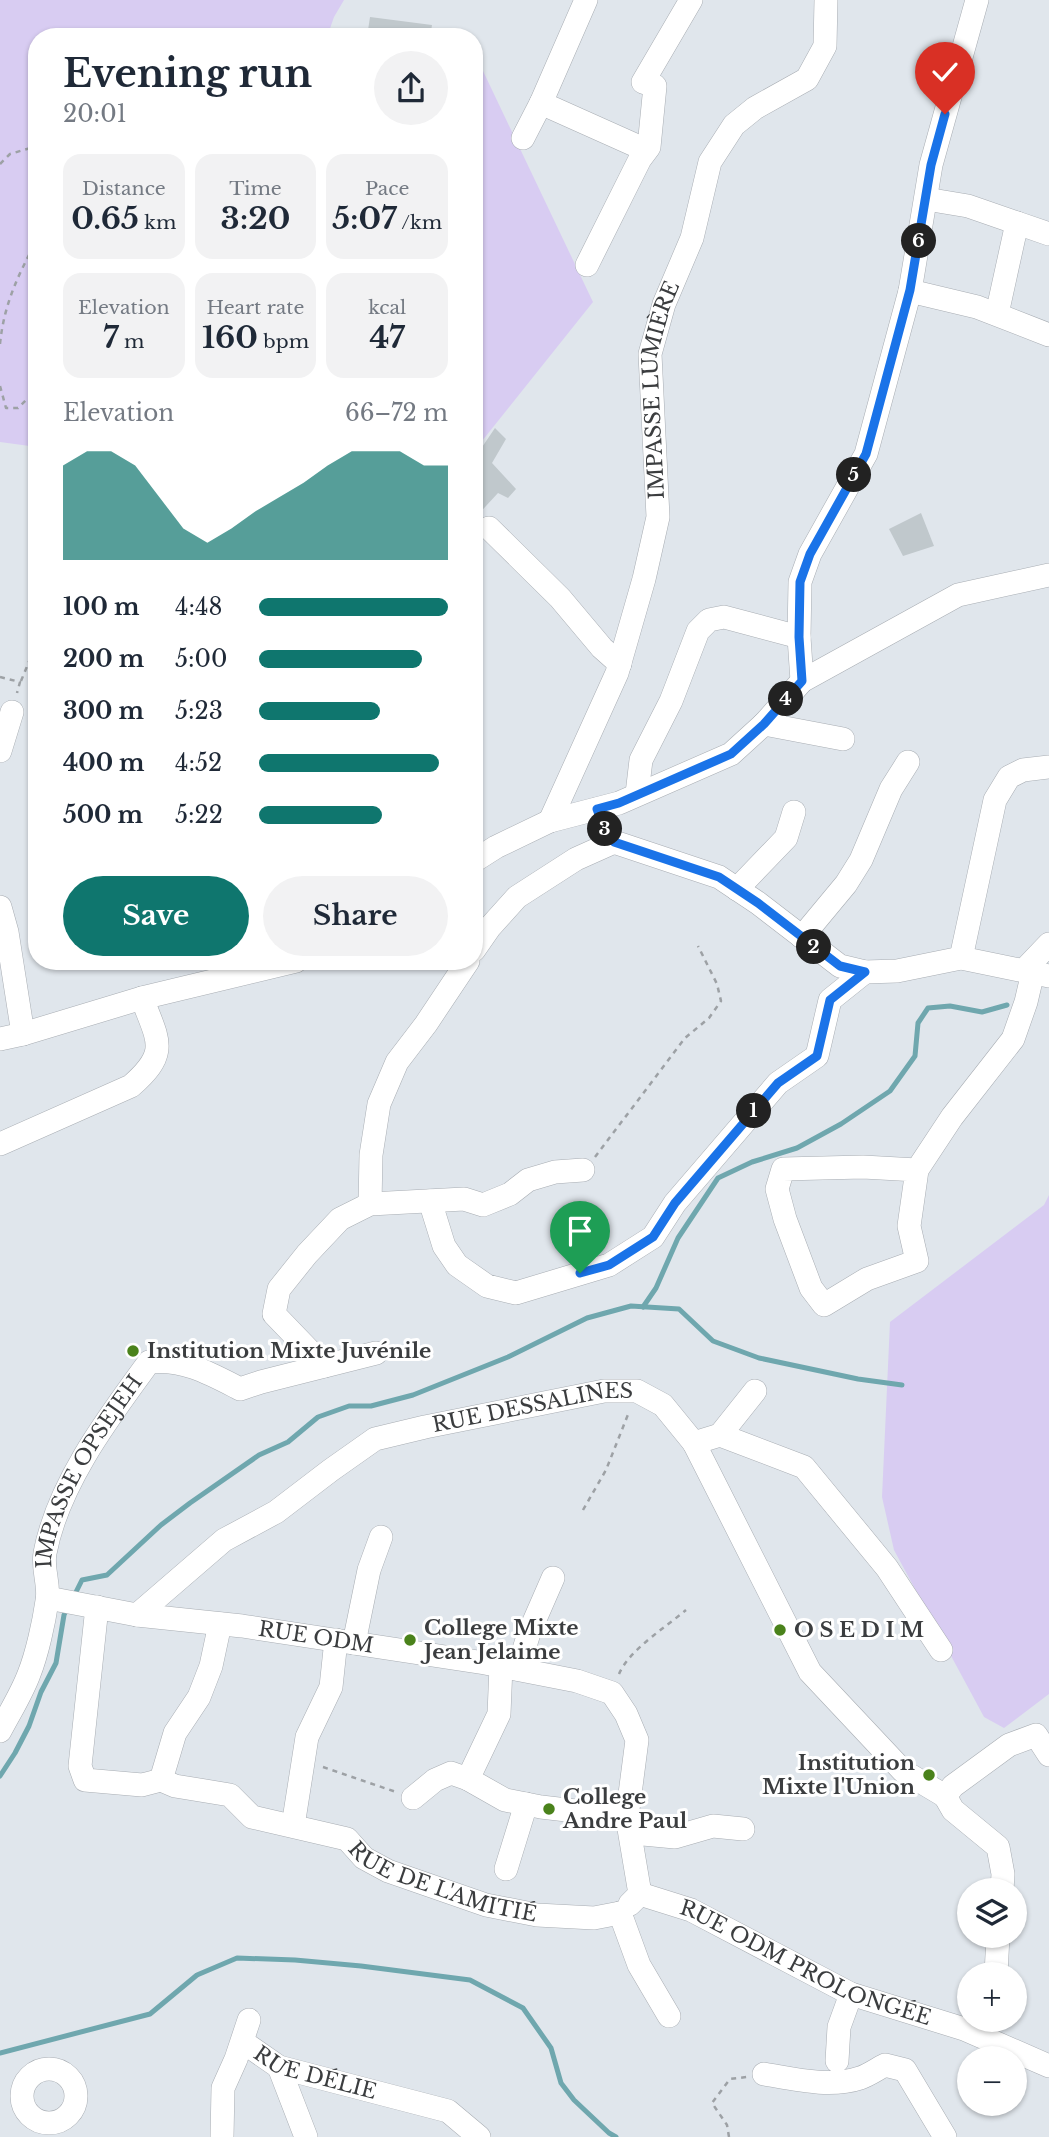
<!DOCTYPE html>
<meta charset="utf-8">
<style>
body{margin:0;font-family:"Libre Baskerville",serif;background:#f2f2f3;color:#1f2937;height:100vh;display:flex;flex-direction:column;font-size:26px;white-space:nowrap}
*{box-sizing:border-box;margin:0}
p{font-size:23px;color:#747a83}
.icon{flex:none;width:38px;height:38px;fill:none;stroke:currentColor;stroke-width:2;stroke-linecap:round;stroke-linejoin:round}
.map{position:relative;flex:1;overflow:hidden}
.details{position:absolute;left:28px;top:28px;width:455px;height:942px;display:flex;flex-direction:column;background:#fff;border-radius:28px;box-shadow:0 2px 5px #0004}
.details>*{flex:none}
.fabs{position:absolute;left:957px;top:1878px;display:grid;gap:14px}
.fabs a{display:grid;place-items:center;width:70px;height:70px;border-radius:50%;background:#fff;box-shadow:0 2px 5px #0004;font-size:35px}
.pin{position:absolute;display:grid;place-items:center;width:60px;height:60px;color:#fff;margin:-72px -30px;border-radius:50% 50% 50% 0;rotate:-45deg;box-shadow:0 0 7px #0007}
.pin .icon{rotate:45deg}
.km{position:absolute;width:35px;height:35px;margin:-18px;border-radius:50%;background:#222;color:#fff;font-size:19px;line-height:35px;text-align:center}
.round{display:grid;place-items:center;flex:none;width:74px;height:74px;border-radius:37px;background:#f2f2f3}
.head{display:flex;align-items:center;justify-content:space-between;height:119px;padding:0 35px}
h1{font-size:38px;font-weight:700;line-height:52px}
.figures{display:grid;grid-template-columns:repeat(3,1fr);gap:10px;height:119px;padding:7px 35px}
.figures div{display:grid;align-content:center;border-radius:18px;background:#f2f2f3;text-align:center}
.figures b{font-size:30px;font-weight:700}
.figures small{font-size:19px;font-weight:400}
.figures p{font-size:19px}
.chart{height:196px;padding:14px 35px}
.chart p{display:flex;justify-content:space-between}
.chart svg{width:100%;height:126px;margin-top:7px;fill:#0f766e;opacity:.7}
.cta{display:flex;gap:14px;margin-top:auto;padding:14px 35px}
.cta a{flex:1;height:80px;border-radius:42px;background:#0f766e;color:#fff;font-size:28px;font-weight:700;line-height:80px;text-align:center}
.cta a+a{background:#f2f2f3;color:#1f2937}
ul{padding:0 35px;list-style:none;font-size:23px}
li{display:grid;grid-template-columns:112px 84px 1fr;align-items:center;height:52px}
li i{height:18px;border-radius:9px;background:#0f766e}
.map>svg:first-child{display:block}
</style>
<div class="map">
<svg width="1049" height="2137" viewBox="0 0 1049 2137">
<rect width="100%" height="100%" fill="#e0e6ec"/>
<!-- green -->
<g fill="#d8ccf2">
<path d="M0 0H344L334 17 327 37H37V447L0 442Z"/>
<path d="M474 52 593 302 474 451Z"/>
<path d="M1049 1195V1694L1004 1728 984 1717 894 1550 882 1497 890 1322 1044 1205Z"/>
</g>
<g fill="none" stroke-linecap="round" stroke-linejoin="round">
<!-- stream -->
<g stroke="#6fa7ae" stroke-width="5">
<path d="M643 1307 656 1288 678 1238 718 1178 752 1162 797 1148 841 1124 890 1091 915 1056 918 1023 928 1008 950 1006 982 1012 1007 1005"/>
<path d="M74 1596 82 1580 107 1575 161 1525 190 1503 259 1455 288 1442 318 1417 349 1406H371L413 1395 508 1357 587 1318 631 1306 679 1309 713 1341 759 1358 858 1379 902 1385"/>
<path d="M0 1776 15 1753 29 1726 41 1692 56 1663 64 1615 68 1607"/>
<path d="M0 2053 150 2014 197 1975 237 1958 295 1960 361 1966 470 1980 523 2008 551 2048 561 2083 574 2100 609 2133 616 2137"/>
</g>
</g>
<!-- building -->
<g fill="#c0c8cc">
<path d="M370 17 432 25 430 37H367Z"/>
<path d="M495 428 506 439 492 463 516 489 508 498 498 493 474 519V491L483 479 474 470V459Z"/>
<path d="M921 513 934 546 903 556 889 529Z"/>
</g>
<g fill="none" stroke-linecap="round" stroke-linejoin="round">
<defs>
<g id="minor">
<path d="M586 0 541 103 646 150"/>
<path d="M523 138 541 103"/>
<path d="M926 199 968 206 1017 223"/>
<path d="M587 265 640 159 649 147 655 86 643 82 691 0"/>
<path d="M910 291 977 307 1049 335"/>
<path d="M997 314 1017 223 1049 234"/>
<path d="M489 528 560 598 602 648 620 664"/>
<path d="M802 681 799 637 800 582 810 554 866 454 910 291 931 165 977 0"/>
<path d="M764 724 843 739"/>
<path d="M0 751 12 712"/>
<path d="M637 794 641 760 671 701 698 631 709 620 724 617 799 637"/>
<path d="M597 809 605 831 614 842 719 877 758 903 840 966 865 972 897 971 961 958 1049 976"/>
<path id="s1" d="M550 821 617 673 644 579 658 517 650 354 664 304 692 238 710 162 734 125 755 108 807 79 825 46 826 0"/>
<path d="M474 861 496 847 550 821 619 803 731 754 764 724 802 681 958 595 1049 575"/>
<path d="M737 889 786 838 794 812"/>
<path d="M0 907 7 932 23 1034"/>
<path d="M802 937 846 884 861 860 891 789 908 762"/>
<path d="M474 950 490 927 517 897 576 859 614 842"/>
<path d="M961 958 995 800 1009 777 1023 770 1049 767"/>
<path d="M0 1039 23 1034 142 998 296 961"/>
<path d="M0 1144 131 1086C170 1052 158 1041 142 998"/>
<path d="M917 1170 863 1167 783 1169 777 1189 785 1219 811 1288 824 1305 867 1279 917 1261 909 1226 917 1170 952 1117 1013 1039 1026 1002 1033 972 1028 966 1049 944"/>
<path d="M430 1201 444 1246 457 1265 487 1286 516 1293 609 1265 653 1237 675 1203 778 1083 817 1056 830 1000 865 972"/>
<path d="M370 1204 371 1155 379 1104 397 1062 426 1024 468 961"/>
<path d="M324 1366 274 1314 279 1289 307 1254 340 1219 370 1204 464 1199 483 1205 510 1194 528 1180 555 1172 583 1170"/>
<path d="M720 1435 755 1391"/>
<path d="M694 1443 720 1435 804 1467 887 1568 941 1650"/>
<path id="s2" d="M48 1598 137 1615 242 1626 485 1663 577 1681 612 1693 626 1714 637 1740 627 1817 643 1834 675 1837 713 1826 743 1829"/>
<path d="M97 1607 80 1766 85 1780 142 1785 161 1780"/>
<path id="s3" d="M137 1615 224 1540 276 1512 331 1470 375 1439 425 1427 604 1391H637L663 1405 694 1443 810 1672 903 1771 945 1796"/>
<path id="s4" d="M220 1624 211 1666 199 1697 175 1733 161 1780 175 1786 230 1795 252 1817 347 1839 364 1858 388 1871 486 1905 537 1915 594 1918 620 1913"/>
<path d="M354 1643 369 1570 381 1537"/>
<path d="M518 1669 529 1633 553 1578"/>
<path id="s5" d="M0 1731C10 1712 22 1693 29 1674 37 1654 44 1622 47 1601 50 1585 42 1569 45 1553 58 1484 108 1418 149 1362 183 1358 211 1374 240 1389L261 1382 376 1353"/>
<path d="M468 1779 499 1714 501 1666"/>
<path d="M413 1798 435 1780 451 1773 468 1779 505 1800 541 1807 627 1817 640 1894 630 1904"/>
<path d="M293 1826 307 1737 331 1687 336 1640"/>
<path d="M506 1869 526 1804"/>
<path d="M1002 1890 1003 1874 998 1847 953 1810 945 1796 953 1786 1009 1745 1036 1735 1049 1755"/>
<path id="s6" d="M640 1894 691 1910 851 1994 964 2029 1049 2066"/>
<path d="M620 1913 639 1965 669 2016"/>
<path d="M996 1974 998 1936"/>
<path id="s7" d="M243 2042 279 2067 448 2111 479 2137"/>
<path d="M837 2061 839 2027 851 1994"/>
<path d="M279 2067 306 2137"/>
<circle cx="49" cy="2096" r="27"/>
<path d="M764 2074C794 2079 830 2088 860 2078 869 2075 877 2069 885 2065L905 2070 945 2137"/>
<path d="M222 2137 223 2088 236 2059 249 2020"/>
</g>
</defs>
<!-- minor casing -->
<use href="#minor" stroke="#a8adb3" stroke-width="24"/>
<!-- path -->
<g stroke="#9da1a5" stroke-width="2.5" stroke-dasharray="5 5" stroke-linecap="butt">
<path d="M0 164 10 154 37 146"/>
<path d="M0 344C4 304 18 275 37 240"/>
<path d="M0 386 6 408H18L37 389"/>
<path d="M0 677 20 682 17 693"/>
<path d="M21 681 37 642"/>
<path d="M595 1157 685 1038 709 1018 721 1001 717 984 698 946"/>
<path d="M583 1510 606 1470 629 1412"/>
<path d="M619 1674C629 1650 666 1627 686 1610"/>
<path d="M323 1767 396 1792"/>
<path d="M729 2137 727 2125 712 2103 730 2079 747 2077"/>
</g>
<!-- minor -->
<use href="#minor" stroke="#fff" stroke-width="23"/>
</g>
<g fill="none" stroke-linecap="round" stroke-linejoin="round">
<defs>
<path id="route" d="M580 1273 609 1265 653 1237 675 1203 778 1083 817 1056 830 1000 865 972 840 966 758 903 719 877 614 842 605 831 597 809 619 803 731 754 764 724 802 681 799 637 800 582 810 554 866 454 910 290 931 165 945 114"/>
</defs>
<!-- route casing -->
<use href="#route" stroke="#fff" stroke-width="14"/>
<!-- route -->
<use href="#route" stroke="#1a73e8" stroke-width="9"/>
</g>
<!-- markers -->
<g fill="#4a821b" stroke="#fff" stroke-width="2.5">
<circle cx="133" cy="1351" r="7"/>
<circle cx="780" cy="1630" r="7"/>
<circle cx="410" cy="1640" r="7"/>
<circle cx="929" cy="1775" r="7"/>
<circle cx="549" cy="1809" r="7"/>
</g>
<g text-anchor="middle" stroke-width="6" stroke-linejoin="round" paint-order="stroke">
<!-- street labels -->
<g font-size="21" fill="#3b3d3f" stroke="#fff">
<text dy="7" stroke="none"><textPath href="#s1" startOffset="452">IMPASSE LUMIÈRE</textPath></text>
<text dy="7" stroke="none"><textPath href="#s3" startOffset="458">RUE DESSALINES</textPath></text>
<text dy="7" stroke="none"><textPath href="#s5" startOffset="280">IMPASSE OPSEJEH</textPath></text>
<text dy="7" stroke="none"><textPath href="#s2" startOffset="271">RUE ODM</textPath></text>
<text dy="7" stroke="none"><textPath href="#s4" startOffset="476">RUE DE L'AMITIÉ</textPath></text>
<text dy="7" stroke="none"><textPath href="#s6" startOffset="180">RUE ODM PROLONGÉE</textPath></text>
<text dy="7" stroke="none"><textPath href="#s7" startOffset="80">RUE DÉLIE</textPath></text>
</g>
<!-- poi labels -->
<g font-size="21" font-weight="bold" fill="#3b3d3f" stroke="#fff" text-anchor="start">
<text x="147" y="1358">Institution Mixte Juvénile</text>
<text x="424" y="1635">College Mixte<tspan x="424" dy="24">Jean Jelaime</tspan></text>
<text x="794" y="1637">O S E D I M</text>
<text x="915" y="1770" text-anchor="end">Institution<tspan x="915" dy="24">Mixte l'Union</tspan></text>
<text x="563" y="1804">College<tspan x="563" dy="24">Andre Paul</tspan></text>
</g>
</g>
</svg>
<div class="fabs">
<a><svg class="icon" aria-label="layers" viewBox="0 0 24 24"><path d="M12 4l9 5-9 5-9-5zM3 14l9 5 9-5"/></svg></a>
<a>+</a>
<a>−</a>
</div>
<div class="pin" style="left:580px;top:1273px;background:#1e9e55"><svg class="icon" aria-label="arrive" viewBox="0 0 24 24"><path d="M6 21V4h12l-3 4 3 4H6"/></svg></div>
<div class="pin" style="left:945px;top:114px;background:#d93025"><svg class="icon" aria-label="check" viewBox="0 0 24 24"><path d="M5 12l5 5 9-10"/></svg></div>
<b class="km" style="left:754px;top:1111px">1</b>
<b class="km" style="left:814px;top:947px">2</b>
<b class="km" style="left:605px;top:829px">3</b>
<b class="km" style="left:786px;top:699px">4</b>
<b class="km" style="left:854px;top:475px">5</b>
<b class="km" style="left:919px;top:241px">6</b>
<section class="details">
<div class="head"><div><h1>Evening run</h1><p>20:01</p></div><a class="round"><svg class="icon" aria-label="share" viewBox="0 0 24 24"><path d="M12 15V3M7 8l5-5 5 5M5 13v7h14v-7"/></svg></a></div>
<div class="figures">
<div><p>Distance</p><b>0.65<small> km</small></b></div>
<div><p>Time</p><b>3:20</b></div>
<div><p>Pace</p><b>5:07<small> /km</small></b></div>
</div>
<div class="figures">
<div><p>Elevation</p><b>7<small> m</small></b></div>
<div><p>Heart rate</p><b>160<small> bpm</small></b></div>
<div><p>kcal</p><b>47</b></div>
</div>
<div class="chart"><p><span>Elevation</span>66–72 m</p>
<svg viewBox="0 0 160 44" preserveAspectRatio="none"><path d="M0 44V11L10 6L20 6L30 11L40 22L50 33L60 38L70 33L80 27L90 22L100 17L110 11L120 6L130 6L140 6L150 11L160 11V44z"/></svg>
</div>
<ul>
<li><b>100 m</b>4:48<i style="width:100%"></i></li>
<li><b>200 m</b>5:00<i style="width:86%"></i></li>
<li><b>300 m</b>5:23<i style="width:64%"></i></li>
<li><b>400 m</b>4:52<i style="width:95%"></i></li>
<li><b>500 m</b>5:22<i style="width:65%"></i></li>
</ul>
<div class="cta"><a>Save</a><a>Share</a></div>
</section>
</div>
